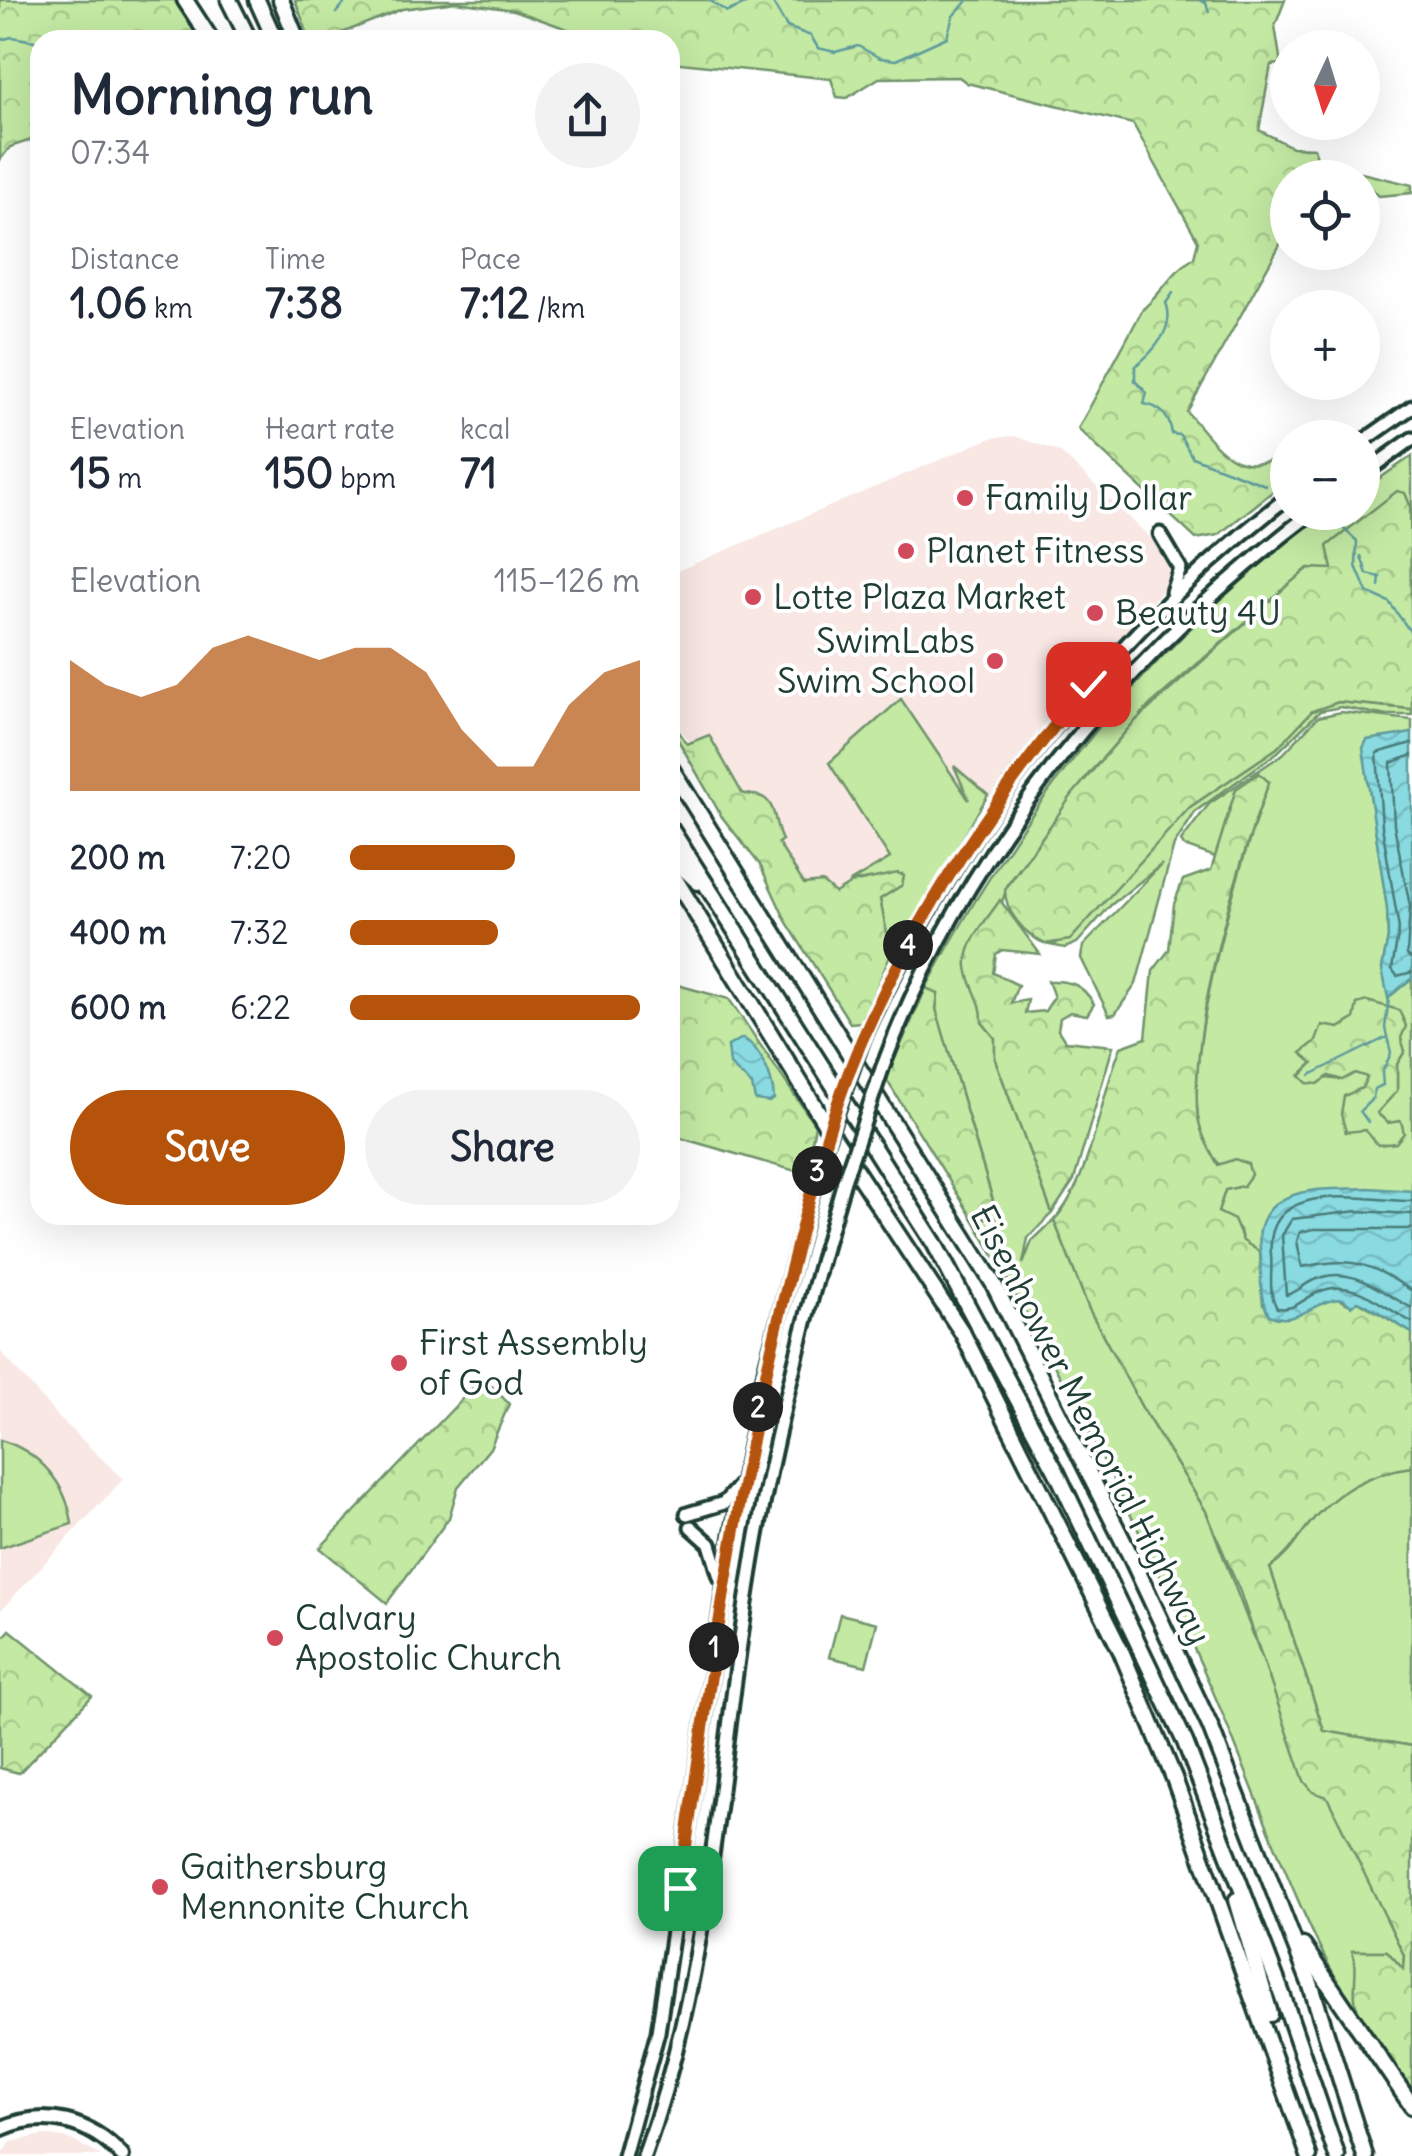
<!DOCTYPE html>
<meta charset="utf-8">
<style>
body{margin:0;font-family:Delius,sans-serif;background:#f2f2f3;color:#1f2937;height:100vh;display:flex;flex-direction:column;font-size:38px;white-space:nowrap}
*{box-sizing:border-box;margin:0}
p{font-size:32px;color:#747a83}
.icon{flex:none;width:55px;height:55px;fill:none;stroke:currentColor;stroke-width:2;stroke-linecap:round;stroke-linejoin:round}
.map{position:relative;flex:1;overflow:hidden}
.panel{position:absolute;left:30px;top:30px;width:650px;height:1195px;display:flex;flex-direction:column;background:#fff;border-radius:30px;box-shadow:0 10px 40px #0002}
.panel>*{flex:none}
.needle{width:65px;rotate:184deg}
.fabs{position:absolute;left:1270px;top:30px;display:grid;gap:20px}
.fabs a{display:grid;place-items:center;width:110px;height:110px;border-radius:50%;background:#fff;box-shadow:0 10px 40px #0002;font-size:50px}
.pin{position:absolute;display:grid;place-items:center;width:85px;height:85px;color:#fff;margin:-42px;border-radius:20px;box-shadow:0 5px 15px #0006}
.km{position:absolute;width:50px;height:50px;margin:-25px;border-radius:50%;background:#222;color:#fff;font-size:28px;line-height:50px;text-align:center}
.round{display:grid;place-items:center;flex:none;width:105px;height:105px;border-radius:52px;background:#f2f2f3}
.headline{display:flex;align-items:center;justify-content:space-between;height:170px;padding:0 40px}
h1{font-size:55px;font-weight:800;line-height:75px}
.stats{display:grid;grid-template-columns:repeat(3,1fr);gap:15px;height:170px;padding:10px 40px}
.stats div{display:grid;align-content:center}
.stats b{font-size:42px;font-weight:800}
.stats small{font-size:28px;font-weight:400}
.stats p{font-size:28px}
.chart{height:280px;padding:20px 40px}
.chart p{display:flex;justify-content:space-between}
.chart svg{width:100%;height:180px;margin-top:10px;fill:#b45309;opacity:.7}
.primary-button{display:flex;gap:20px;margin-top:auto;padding:20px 40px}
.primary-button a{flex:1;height:115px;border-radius:60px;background:#b45309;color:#fff;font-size:40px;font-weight:800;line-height:115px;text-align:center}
.primary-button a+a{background:#f2f2f3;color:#1f2937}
ul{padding:0 40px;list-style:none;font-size:32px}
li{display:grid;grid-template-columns:160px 120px 1fr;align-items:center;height:75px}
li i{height:25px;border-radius:12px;background:#b45309}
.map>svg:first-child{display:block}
</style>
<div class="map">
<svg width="1412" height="2156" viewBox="0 0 1412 2156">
<defs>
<pattern id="forest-crowns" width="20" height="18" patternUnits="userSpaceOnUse" patternTransform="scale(2.5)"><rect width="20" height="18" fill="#c3e9a3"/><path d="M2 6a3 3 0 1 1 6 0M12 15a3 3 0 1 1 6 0" fill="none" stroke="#a7c98d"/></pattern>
<pattern id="water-waves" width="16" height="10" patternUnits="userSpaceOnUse" patternTransform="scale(2.5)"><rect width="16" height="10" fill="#89dae1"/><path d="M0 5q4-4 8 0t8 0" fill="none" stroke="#76bcc2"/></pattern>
</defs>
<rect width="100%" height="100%" fill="#fff"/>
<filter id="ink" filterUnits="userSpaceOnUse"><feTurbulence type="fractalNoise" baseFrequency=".01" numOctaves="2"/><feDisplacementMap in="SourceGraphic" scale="20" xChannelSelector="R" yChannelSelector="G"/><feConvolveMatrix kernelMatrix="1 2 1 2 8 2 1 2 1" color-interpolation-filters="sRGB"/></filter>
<g filter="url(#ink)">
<!-- built -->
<g fill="#f8e7e3">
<path d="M1014 436 1060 452 1175 561 1174 577 1037 732 989 798 926 895 880 980 670 717V574L991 438Z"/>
<path d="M0 1351 59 1418 123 1479 0 1611Z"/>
<path d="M43 2135 69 2139 102 2156H0L11 2142Z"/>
</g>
<!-- grass -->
<g fill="#c3e9a3" stroke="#71936c" stroke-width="2.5" fill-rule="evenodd">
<path d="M1412 456V545L1410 505 1333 570 1308 568 1150 705 1090 772 1008 884 974 987 983 1002 982 1022 995 1038V1059L1052 1213 1028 1238 1023 1264 1032 1241 1054 1220 1089 1309 1144 1411 1206 1511 1259 1650 1404 1955 1403 1969 1387 1951H1353L1367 2032C1297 1923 1260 1798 1208 1680 1138 1522 1059 1369 973 1219L998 1217 936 1009 938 994 926 988C1009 829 1121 682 1259 566 1278 550 1302 522 1325 513 1335 510 1352 513 1362 512L1363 490Z"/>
<path d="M901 699 969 800 954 766 988 795 877 987 891 954 880 899 902 885V874L850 882 890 858 829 763Z"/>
<path d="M1338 702 1412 709V715H1382L1341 707 1320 711 1278 752 1196 811 1174 845 1136 984 1115 1014 1109 1015 1081 958 1083 946 1162 864 1111 905 1077 943 1065 948 1045 944 1055 945 1190 807 1277 748 1312 711Z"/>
<path d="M1341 712 1412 720V733L1364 752 1387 908 1388 937 1382 969 1389 997 1412 978V1191L1308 1192 1262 1225 1260 1252 1242 1241 1240 1230 1218 1212 1225 1190 1243 1186C1225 1171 1208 1156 1201 1133 1180 1057 1241 858 1269 782L1236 789 1215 857 1184 846 1181 841 1209 804 1283 754 1318 717ZM1354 1019 1405 1051 1397 1064V1090L1377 1113 1388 1123 1346 1131 1368 1077 1355 1073 1342 1080 1300 1075 1313 1063 1322 1026 1339 1028Z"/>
<path d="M0 1440C39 1451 67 1484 72 1524L0 1548Z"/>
<path d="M1412 1467V1746L1324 1731 1270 1568C1288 1555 1293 1545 1306 1528 1332 1493 1369 1472 1412 1467Z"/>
<path d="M840 1614 877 1623 866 1666 829 1657Z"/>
</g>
<!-- forest -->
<g fill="url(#forest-crowns)" stroke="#71936c" stroke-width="2.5">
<path d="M0 0H175L200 40H40V137L10 147 0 160Z"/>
<path d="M295 0H1285L1275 26 1281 64 1271 65 1259 130 1292 147 1314 148 1319 163 1412 185V193L1379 196 1362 178H1288L1287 232 1187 412C1215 443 1231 476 1276 459L1286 481 1218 535 1196 539 1078 429 1143 309C1164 291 1170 273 1194 258L1198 241 1133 124 967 83 959 77 879 78 847 98 837 97 831 79 670 62V40H598L514 10 456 2 402 9 342 33 340 40H310Z"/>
<path d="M1397 491 1405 493 1410 505 1412 709 1338 702 1312 711 1277 748 1190 807 1070 940 1045 944C1025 934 1005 913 1005 890L1072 795 1133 723 1289 584 1309 568 1332 569 1327 546Z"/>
<path d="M670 718 687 744 709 735 742 793C747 795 753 794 759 796 777 800 774 827 782 840L778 843 804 884 822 882 835 893 851 883 898 873 904 876 902 885 880 899 891 954 862 1022 850 1023 786 921 760 865 722 817 670 726Z"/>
<path d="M1259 773 1269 782C1236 870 1193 1014 1197 1108 1198 1130 1208 1146 1218 1165L1235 1159 1248 1164 1251 1175 1243 1186 1225 1190 1218 1212 1234 1220 1243 1241 1260 1252 1263 1305 1337 1298 1348 1304 1358 1301 1412 1333V1467C1369 1472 1332 1493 1306 1528 1293 1545 1288 1555 1270 1568L1324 1731 1412 1746V2088C1389 2065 1359 2033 1355 1999 1353 1981 1359 1968 1352 1951H1387L1403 1969 1404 1955 1327 1797 1313 1792 1304 1781 1240 1592 1206 1511 1144 1411 1089 1309 1054 1220C1092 1180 1099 1098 1121 1047L1146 1038 1153 971 1169 950 1174 904 1183 880 1211 870 1236 789Z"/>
<path d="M1000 900 1040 954 1002 950 996 954 993 973 1018 985 1011 1003 1028 1000 1025 1013 1045 1011 1054 997 1048 981C1071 980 1083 985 1094 1004L1087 1015 1070 1012 1060 1018 1058 1030 1065 1041 1113 1046 1074 1180 1052 1213 995 1059V1038L982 1022C983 999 969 988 967 967 964 944 988 918 1000 900Z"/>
<path d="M670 983 729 999 815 1125 806 1174 670 1135Z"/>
<path d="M926 988 938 994 936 1009 998 1218 984 1215 973 1219 886 1079Z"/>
<path d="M1367 1001 1399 1010 1406 1026 1401 1038 1405 1051 1397 1064V1091L1377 1113 1388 1123 1401 1121 1404 1133 1396 1143 1378 1145 1365 1130 1346 1132 1341 1114 1344 1096 1362 1088 1367 1077 1355 1073 1342 1080 1329 1076 1318 1084 1307 1083 1300 1076 1313 1063 1301 1053 1316 1041 1322 1025 1339 1028 1354 1019 1357 1004Z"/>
<path d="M483 1377 509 1404 490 1448 458 1487 449 1518 387 1603 320 1548Z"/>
<path d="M10 1630 92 1696 19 1773 0 1768V1641Z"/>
</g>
<!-- water -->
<g fill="url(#water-waves)" stroke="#5f9b9c" stroke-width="2.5">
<path d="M1412 733V978L1388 998 1382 969 1388 937 1387 908 1363 748 1367 740Z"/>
<path d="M743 1038C761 1048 773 1078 774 1099L769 1102 755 1100 752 1085 730 1065 728 1046Z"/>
<path d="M1368 1188 1412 1191V1333L1365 1304 1358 1301 1351 1306 1343 1299C1315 1298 1298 1328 1269 1315 1259 1298 1261 1281 1261 1262 1261 1251 1258 1241 1260 1230 1270 1183 1331 1190 1368 1188Z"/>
</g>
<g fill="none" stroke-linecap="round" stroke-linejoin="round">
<!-- shore -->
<g stroke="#497c79" stroke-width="2.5">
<path d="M1412 743 1377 753 1382 826 1399 929 1392 969 1397 976 1412 972"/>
<path d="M1412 755 1391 763 1394 825 1410 906 1407 955 1412 959"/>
<path d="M1412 1201C1361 1200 1264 1178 1271 1255 1273 1274 1267 1291 1277 1308 1296 1311 1303 1298 1319 1292 1354 1276 1383 1308 1412 1322"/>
<path d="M1412 1214 1358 1211 1292 1219 1282 1235 1286 1295C1297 1293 1304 1284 1314 1280 1353 1263 1381 1293 1412 1308"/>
<path d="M1412 1229H1314L1300 1232 1297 1241 1302 1267C1352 1256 1370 1263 1412 1291"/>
</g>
<!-- stream -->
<g stroke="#5f9b9c" stroke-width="2.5">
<path d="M709 0 727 12 754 0"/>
<path d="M771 0 787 27 811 36 818 48 835 52 858 46 880 58 896 60 947 37 953 16 968 0"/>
<path d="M1199 0 1206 3 1209 12"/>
<path d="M336 13 347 0"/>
<path d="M0 40 12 37 40 42"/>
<path d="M80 40H93"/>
<path d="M1173 293 1166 303C1176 327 1153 353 1135 366V381L1147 393 1144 404C1160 406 1170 417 1172 434L1180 435 1192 457 1265 485"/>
<path d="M1333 519 1357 541 1356 566 1367 592 1389 602 1412 634"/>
<path d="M1361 556 1367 574 1380 577 1379 586"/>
<path d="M1310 1075 1385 1038"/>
<path d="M1368 1122 1360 1111 1373 1098 1374 1089 1383 1085 1382 1073 1391 1053 1385 1028 1389 998"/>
</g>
<defs>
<g id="secondary">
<path d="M1362 442 1412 407"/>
<path d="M1362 475 1412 439"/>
<path d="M1160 534 1180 568 1172 592"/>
<path d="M863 1039C961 826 1102 642 1288 497"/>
<path d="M882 1069C963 848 1127 653 1313 512"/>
<path d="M687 1514 724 1503 740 1485"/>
<path d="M691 1527 710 1544 720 1577"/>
<path d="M624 2156 658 2032 732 1534 765 1370 822 1154"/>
<path d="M644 2156C716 1956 719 1743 757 1536 779 1417 810 1298 844 1181"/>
</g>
<path id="primary" d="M0 2129C44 2109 90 2120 122 2156"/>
<g id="motorway">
<path d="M185 0 211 40"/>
<path d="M229 0 249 40"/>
<path d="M257 0 275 40"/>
<path d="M281 0 297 40"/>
<path d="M670 767 993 1283 1129 1553 1210 1726 1311 1986 1365 2156"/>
<path d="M670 828 934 1243 1057 1473 1185 1742 1282 1994 1337 2156"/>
<path d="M670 855 698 882"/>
<path d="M670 871 833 1136 963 1334 1121 1651 1174 1778 1309 2156"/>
<path d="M1237 1900 1270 2014"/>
<path d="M1303 1946 1412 2106"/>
</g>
</defs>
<!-- secondary casing -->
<use href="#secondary" stroke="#1f3d34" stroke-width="19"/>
<!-- primary casing -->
<use href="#primary" stroke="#1f3d34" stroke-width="20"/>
<!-- motorway casing -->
<use href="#motorway" stroke="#1f3d34" stroke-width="21"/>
<!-- secondary -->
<use href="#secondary" stroke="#fff" stroke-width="11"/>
<!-- primary -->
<use href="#primary" stroke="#fff" stroke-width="12"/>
<!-- motorway -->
<use href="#motorway" stroke="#fff" stroke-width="14"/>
<defs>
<g id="secondary-bridge">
<path d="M822 1154 863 1039"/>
<path d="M844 1181 882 1069"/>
</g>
</defs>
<!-- secondary-bridge casing -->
<use href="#secondary-bridge" stroke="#1f3d34" stroke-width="19" stroke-linecap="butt"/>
<!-- secondary-bridge -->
<use href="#secondary-bridge" stroke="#fff" stroke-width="11"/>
</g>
</g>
<g fill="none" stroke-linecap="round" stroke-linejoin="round" filter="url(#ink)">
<defs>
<path id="route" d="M680 1888C709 1683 737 1479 789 1278 809 1198 829 1116 862 1040 919 909 998 794 1088 684"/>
</defs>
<!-- route casing -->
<use href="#route" stroke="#fff" stroke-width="20"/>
<!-- route -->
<use href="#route" stroke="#b45309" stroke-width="12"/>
</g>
<!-- markers -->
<g fill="#d1495b" stroke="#fff" stroke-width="4">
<circle cx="965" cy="498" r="10"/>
<circle cx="906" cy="551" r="10"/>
<circle cx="753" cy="597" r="10"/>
<circle cx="1095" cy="613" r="10"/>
<circle cx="995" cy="661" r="10"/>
<circle cx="399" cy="1363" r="10"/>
<circle cx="275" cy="1638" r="10"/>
<circle cx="160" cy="1887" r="10"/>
</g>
<g text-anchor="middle" stroke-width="8" stroke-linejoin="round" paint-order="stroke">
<!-- poi labels -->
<g font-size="35" fill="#1f3d34" stroke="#fff" text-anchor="start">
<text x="985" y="510">Family Dollar</text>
<text x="926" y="563">Planet Fitness</text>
<text x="773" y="609">Lotte Plaza Market</text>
<text x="1115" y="625">Beauty 4U</text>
<text x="975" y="653" text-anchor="end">SwimLabs<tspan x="975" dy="40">Swim School</tspan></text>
<text x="419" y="1355">First Assembly<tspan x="419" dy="40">of God</tspan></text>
<text x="295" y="1630">Calvary<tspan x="295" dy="40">Apostolic Church</tspan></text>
<text x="180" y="1879">Gaithersburg<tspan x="180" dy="40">Mennonite Church</tspan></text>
</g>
<!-- street labels -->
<g font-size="35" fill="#1f3d34" stroke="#fff">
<text transform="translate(1091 1425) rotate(63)" y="12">Eisenhower Memorial Highway</text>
</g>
</g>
</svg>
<div class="fabs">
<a><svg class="needle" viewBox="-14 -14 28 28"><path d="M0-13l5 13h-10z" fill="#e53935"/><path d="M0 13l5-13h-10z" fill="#747a83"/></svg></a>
<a><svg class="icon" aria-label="locate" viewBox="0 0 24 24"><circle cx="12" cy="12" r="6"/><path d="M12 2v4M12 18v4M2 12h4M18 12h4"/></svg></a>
<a>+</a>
<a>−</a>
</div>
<div class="pin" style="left:680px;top:1888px;background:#1e9e55"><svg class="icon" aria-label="arrive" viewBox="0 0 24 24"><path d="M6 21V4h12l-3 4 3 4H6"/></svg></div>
<div class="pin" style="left:1088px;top:684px;background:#d93025"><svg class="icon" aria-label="check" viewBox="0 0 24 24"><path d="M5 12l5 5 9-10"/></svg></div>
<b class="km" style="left:714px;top:1647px">1</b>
<b class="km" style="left:758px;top:1407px">2</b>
<b class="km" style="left:817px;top:1171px">3</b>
<b class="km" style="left:908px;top:945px">4</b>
<section class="panel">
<div class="headline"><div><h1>Morning run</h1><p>07:34</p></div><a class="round"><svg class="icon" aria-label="share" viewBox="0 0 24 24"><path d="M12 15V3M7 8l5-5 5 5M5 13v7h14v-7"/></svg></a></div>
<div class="stats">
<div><p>Distance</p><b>1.06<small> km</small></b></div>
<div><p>Time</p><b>7:38</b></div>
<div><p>Pace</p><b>7:12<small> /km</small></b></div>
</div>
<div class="stats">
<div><p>Elevation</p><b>15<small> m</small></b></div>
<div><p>Heart rate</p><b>150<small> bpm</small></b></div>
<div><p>kcal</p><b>71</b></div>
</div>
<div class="chart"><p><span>Elevation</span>115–126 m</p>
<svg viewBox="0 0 160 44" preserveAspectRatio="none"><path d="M0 44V12L10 18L20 21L30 18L40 9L50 6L60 9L70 12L80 9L90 9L100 15L110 29L120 38L130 38L140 23L150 15L160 12V44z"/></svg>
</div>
<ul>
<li><b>200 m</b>7:20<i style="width:57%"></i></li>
<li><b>400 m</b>7:32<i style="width:51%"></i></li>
<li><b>600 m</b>6:22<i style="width:100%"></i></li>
</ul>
<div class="primary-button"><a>Save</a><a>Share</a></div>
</section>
</div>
